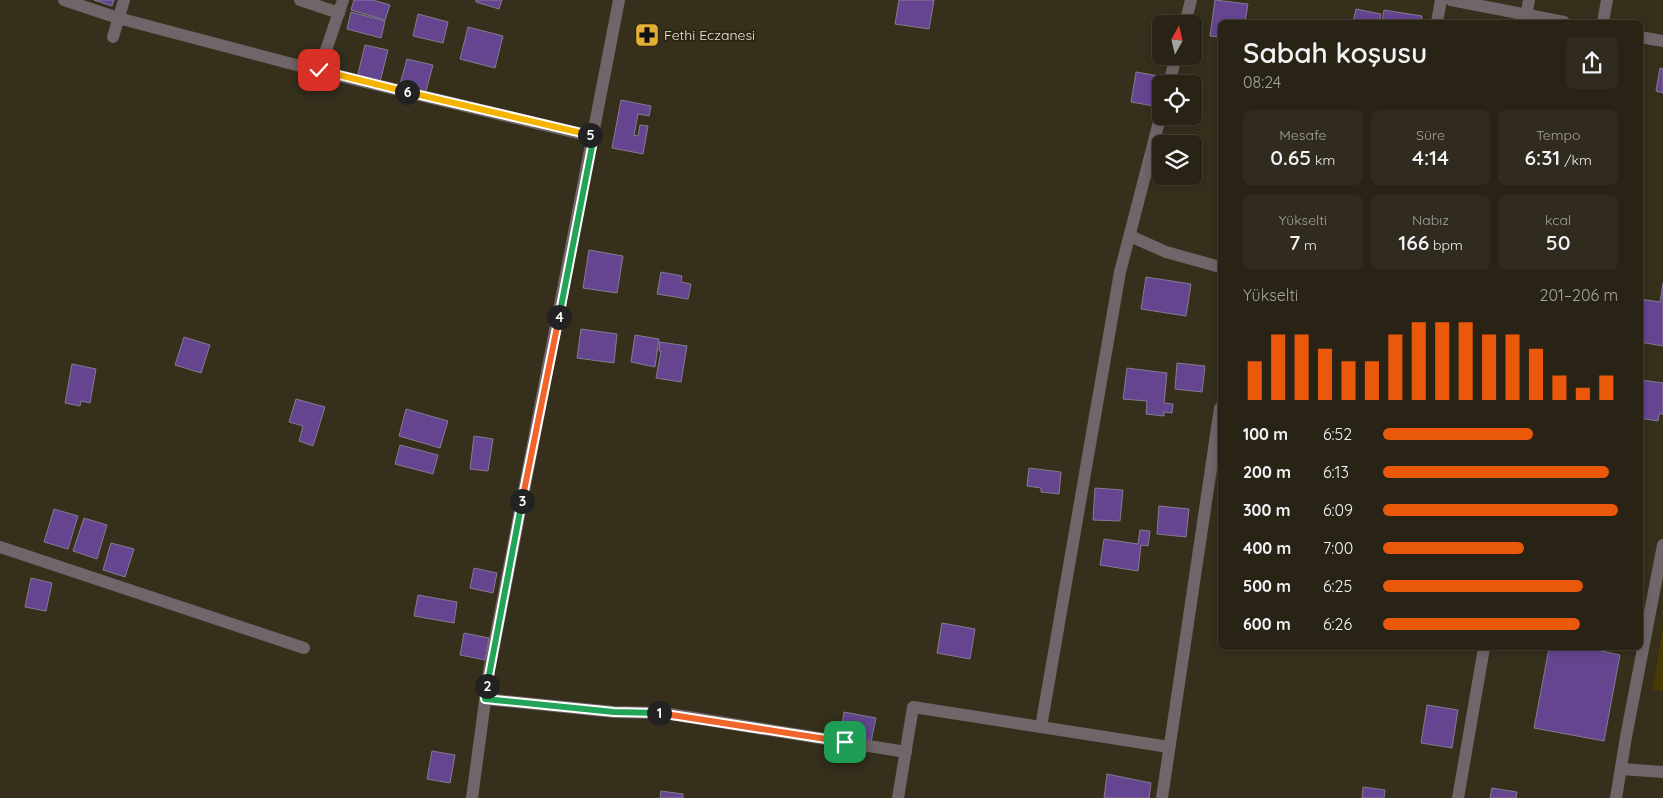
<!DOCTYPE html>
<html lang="tr">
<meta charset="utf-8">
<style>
body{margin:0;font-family:Quicksand,sans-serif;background:#302b1e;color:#f1f3f6;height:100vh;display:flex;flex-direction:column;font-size:19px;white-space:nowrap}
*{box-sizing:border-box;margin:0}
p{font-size:16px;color:#a5a4a0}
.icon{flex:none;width:28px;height:28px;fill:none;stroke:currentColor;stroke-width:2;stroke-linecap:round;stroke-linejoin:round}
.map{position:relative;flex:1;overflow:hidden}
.details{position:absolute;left:1218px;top:20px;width:425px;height:630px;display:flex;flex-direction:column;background:#282315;border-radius:8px;box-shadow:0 2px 8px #0003,0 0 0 1px #444034}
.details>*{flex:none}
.needle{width:32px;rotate:8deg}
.fabs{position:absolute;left:1152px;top:15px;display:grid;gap:10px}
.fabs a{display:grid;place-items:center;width:50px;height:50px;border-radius:8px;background:#282315;box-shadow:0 2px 8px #0003,0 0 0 1px #444034;font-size:25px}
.pin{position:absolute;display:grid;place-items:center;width:42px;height:42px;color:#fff;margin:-21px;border-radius:10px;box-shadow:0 2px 8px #0006}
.km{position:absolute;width:25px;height:25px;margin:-12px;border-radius:50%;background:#222;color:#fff;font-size:14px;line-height:25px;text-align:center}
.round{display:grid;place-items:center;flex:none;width:52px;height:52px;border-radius:8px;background:#302b1e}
.summary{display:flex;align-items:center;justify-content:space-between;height:85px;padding:0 25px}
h1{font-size:28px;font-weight:600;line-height:38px}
.stats{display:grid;grid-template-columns:repeat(3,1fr);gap:8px;height:85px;padding:5px 25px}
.stats div{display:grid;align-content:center;border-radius:8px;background:#302b1e;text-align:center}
.stats b{font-size:21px;font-weight:600}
.stats small{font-size:14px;font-weight:400}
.stats p{font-size:14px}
.chart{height:140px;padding:10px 25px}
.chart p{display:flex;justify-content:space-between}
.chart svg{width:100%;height:90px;margin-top:5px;stroke:#ea580c;stroke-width:6}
ul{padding:0 25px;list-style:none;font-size:16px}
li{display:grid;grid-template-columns:80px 60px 1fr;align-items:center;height:38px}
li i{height:12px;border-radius:6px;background:#ea580c}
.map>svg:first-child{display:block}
</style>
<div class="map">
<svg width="1663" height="798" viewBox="0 0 1663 798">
<rect width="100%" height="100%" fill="#352f1c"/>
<!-- green -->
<path fill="#493a04" d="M1663 624V691L1653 690Z"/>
<!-- building -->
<g fill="#654590" stroke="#837c91">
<path d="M94 0H114L112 6Z"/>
<path d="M354 0H373L390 5 385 20 351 10Z"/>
<path d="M476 0H502L499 9 476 2Z"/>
<path d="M899 0H934L929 29 895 24Z"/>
<path d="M1215 0 1248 4 1245 22H1220V37L1210 36Z"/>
<path d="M1356 9 1381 14 1379 22H1353Z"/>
<path d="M1384 10 1422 16 1421 22H1382Z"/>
<path d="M351 12 385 21 381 38 347 29Z"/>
<path d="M418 14 448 22 443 43 413 36Z"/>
<path d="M468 27 503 36 495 68 460 59Z"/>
<path d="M365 45 388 50 380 82 359 76V74H358Z"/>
<path d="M407 59 433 65 426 91 400 84Z"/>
<path d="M1660 68 1663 69V93L1656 91Z"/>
<path d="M1136 72 1159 76 1154 106 1131 102Z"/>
<path d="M621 100 651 106 649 116 638 114 634 135 638 136 640 125 648 126 643 154 612 148Z"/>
<path d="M589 250 623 256 617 293 583 288Z"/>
<path d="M661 272 682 276 681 282 691 284 688 299 657 294Z"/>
<path d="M1146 277 1191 284 1186 316 1141 309Z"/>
<path d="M1663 283V346L1640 342V299L1660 302Z"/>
<path d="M581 329 617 334 614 363 577 358Z"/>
<path d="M635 335 659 339 655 367 631 362Z"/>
<path d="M184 337 210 345 201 373 175 365Z"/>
<path d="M660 342 687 346 681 382 656 378 661 351H659Z"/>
<path d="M1177 363 1205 366 1202 392 1175 389Z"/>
<path d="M72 364 96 369 90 403 81 401 80 406 65 403Z"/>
<path d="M1127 368 1167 373 1164 403 1173 404 1172 413 1164 412V416L1146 414 1147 401 1123 399Z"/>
<path d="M1641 380 1663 383V414H1659L1658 421 1640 418Z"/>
<path d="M296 399 325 407 313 446 299 441 303 426 289 422Z"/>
<path d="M406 409 448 421 440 448 399 436Z"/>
<path d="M474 436 493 439 488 471 470 469Z"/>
<path d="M400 445 438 455 433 474 395 464Z"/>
<path d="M1029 468 1061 472 1059 494 1041 492V488L1027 486Z"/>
<path d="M1095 488 1123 490 1120 521 1093 520Z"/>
<path d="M1159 506 1189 509 1186 537 1157 534Z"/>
<path d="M54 509 78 516 68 549 44 542Z"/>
<path d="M84 518 107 525 97 559 73 551Z"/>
<path d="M1140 530 1150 531 1148 546 1141 545 1138 571 1100 565 1104 539 1138 544Z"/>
<path d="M111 543 134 549 125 577 103 570Z"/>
<path d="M474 568 497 573 493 593 470 588Z"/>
<path d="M31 578 52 583 46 611 25 607Z"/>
<path d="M418 595 457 602 454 623 414 616Z"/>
<path d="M942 623 975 629 970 659 937 653Z"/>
<path d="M464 633 489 638 485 660 460 655Z"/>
<path d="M1549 648H1592V649L1620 655 1604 741 1534 728Z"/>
<path d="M1427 705 1458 710 1452 748 1421 743Z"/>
<path d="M844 712 876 718 871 742 840 736Z"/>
<path d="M432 751 455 755 450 783 427 779Z"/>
<path d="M1107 774 1151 783 1149 798H1104Z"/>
<path d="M1363 787 1385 790 1384 798H1362Z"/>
<path d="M1492 788 1517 792 1516 798H1490Z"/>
<path d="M661 791 683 794V798H660Z"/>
</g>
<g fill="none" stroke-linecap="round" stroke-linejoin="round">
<!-- minor -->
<g stroke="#706569" stroke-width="12">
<path d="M64 0 118 18 319 71 594 137"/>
<path d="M300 0 339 13"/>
<path d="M1451 0 1564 22"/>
<path d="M1437 22 1441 0"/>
<path d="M1525 22 1529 0"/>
<path d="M1603 22 1607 0"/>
<path d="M1185 24 1191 0"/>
<path d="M113 37 124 0"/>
<path d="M1640 37 1663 41"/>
<path d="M319 71 343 0"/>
<path d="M1169 84 1176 56"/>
<path d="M1130 236 1166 252 1220 267"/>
<path d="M0 547 304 648"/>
<path d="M485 699 614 712 664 713 906 752"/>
<path d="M1041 727 1120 272 1161 114"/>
<path d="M1621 769 1663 772"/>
<path d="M472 798 489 671 619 0"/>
<path d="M898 798 913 707 1169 747"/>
<path d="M1162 798 1220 408"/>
<path d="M1458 798 1484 648"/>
<path d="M1616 798 1626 737 1663 545"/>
</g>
</g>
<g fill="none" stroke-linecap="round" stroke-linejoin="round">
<defs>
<path id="split-1" d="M659 713 845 742"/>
<path id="split-2" d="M487 686 485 699 614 712 659 713"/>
<path id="split-3" d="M487 686 522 501"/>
<path id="split-4" d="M522 501 559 317"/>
<path id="split-5" d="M559 317 594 136 590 135"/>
<path id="split-6" d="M407 92 590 135"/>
<path id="split-7" d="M319 70 407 92"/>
</defs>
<!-- split-1 casing -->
<use href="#split-1" stroke="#fff" stroke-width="10"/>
<!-- split-2 casing -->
<use href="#split-2" stroke="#fff" stroke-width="10"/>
<!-- split-3 casing -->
<use href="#split-3" stroke="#fff" stroke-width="10"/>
<!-- split-4 casing -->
<use href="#split-4" stroke="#fff" stroke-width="10"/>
<!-- split-5 casing -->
<use href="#split-5" stroke="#fff" stroke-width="10"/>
<!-- split-6 casing -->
<use href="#split-6" stroke="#fff" stroke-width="10"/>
<!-- split-7 casing -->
<use href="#split-7" stroke="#fff" stroke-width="10"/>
<!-- split-1 -->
<use href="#split-1" stroke="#f0652b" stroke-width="6"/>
<!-- split-2 -->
<use href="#split-2" stroke="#22a559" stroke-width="6"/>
<!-- split-3 -->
<use href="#split-3" stroke="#22a559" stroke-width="6"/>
<!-- split-4 -->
<use href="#split-4" stroke="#f0652b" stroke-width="6"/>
<!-- split-5 -->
<use href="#split-5" stroke="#22a559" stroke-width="6"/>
<!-- split-6 -->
<use href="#split-6" stroke="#f5b400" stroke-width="6"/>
<!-- split-7 -->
<use href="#split-7" stroke="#f5b400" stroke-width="6"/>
</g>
<!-- icons -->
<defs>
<symbol id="pharmacy-square" viewBox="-11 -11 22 22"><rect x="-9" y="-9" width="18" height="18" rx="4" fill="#e1af34" stroke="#2b2512"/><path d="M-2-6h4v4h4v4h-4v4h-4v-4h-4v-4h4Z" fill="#111"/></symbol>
</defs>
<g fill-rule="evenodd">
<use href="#pharmacy-square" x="633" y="21" width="28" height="28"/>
</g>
<g text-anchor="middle" stroke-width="4" stroke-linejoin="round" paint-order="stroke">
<!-- poi labels -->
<g font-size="14" fill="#ebe7db" stroke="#2b2512" text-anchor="start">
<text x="664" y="40">Fethi Eczanesi</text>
</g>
</g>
</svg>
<div class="fabs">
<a><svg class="needle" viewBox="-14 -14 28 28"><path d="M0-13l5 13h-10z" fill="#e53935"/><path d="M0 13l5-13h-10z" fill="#a5a4a0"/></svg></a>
<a><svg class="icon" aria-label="locate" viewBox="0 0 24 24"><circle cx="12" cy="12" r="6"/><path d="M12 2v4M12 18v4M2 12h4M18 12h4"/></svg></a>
<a><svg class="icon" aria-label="layers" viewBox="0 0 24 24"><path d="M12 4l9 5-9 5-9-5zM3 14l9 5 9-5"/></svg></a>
</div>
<div class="pin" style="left:845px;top:742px;background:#1e9e55"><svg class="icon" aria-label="arrive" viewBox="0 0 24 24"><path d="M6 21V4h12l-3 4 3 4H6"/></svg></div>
<div class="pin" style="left:319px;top:70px;background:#d93025"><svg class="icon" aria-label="check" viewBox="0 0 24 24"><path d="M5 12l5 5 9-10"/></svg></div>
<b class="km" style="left:659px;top:713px">1</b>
<b class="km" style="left:487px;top:686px">2</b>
<b class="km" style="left:522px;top:501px">3</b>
<b class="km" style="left:559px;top:317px">4</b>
<b class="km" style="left:590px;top:135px">5</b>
<b class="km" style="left:407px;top:92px">6</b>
<section class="details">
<div class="summary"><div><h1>Sabah koşusu</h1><p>08:24</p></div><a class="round"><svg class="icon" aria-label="share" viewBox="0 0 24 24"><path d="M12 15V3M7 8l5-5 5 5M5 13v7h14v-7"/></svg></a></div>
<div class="stats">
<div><p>Mesafe</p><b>0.65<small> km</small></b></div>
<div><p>Süre</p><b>4:14</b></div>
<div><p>Tempo</p><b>6:31<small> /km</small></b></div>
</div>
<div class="stats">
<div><p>Yükselti</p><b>7<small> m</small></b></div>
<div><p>Nabız</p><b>166<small> bpm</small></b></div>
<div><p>kcal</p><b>50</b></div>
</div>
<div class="chart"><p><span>Yükselti</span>201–206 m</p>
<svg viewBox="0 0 160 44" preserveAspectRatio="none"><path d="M5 44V25M15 44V12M25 44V12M35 44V19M45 44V25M55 44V25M65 44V12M75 44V6M85 44V6M95 44V6M105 44V12M115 44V12M125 44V19M135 44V32M145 44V38M155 44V32"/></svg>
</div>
<ul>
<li><b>100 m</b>6:52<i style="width:64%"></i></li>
<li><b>200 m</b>6:13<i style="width:96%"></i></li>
<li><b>300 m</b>6:09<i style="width:100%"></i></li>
<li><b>400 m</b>7:00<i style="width:60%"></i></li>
<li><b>500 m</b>6:25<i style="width:85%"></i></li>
<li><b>600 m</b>6:26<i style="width:84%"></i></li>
</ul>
</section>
</div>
